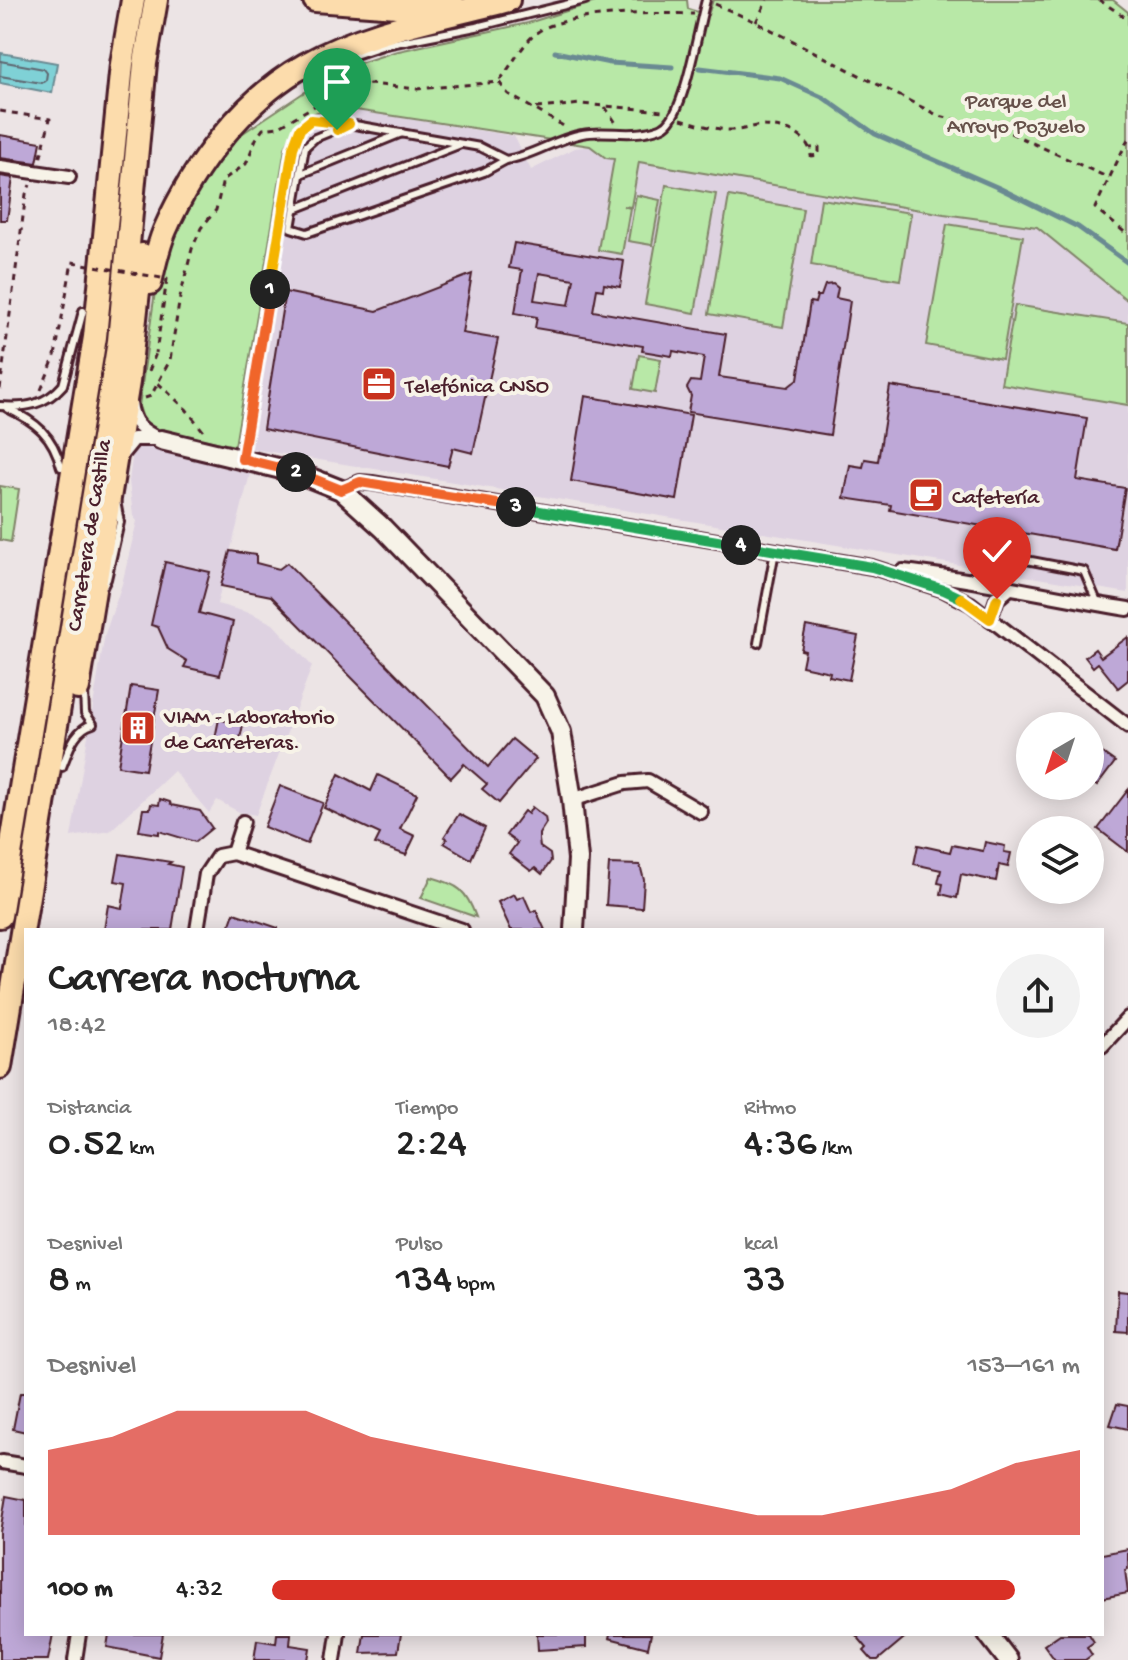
<!DOCTYPE html>
<html lang="es">
<meta charset="utf-8">
<style>
body{margin:0;font-family:"Gochi Hand",sans-serif;background:#f2f2f2;color:#222;height:100vh;display:flex;flex-direction:column;font-size:30px;white-space:nowrap}
*{box-sizing:border-box;margin:0}
p{font-size:26px;color:#767676}
.icon{flex:none;width:44px;height:44px;fill:none;stroke:currentColor;stroke-width:2;stroke-linecap:round;stroke-linejoin:round}
.map{position:relative;flex:1;overflow:hidden}
.side{position:absolute;left:24px;top:928px;width:1080px;height:708px;display:flex;flex-direction:column;background:#fff;border-radius:0px;box-shadow:0 4px 20px #0003}
.side>*{flex:none}
.needle{width:52px;rotate:219deg}
.controls{position:absolute;left:1016px;top:712px;display:grid;gap:16px}
.controls a{display:grid;place-items:center;width:88px;height:88px;border-radius:50%;background:#fff;box-shadow:0 4px 20px #0003;font-size:40px}
.pin{position:absolute;display:grid;place-items:center;width:68px;height:68px;color:#fff;margin:-82px -34px;border-radius:50% 50% 50% 0;rotate:-45deg;box-shadow:0 0 8px #0007}
.pin .icon{rotate:45deg}
.km{position:absolute;width:40px;height:40px;margin:-20px;border-radius:50%;background:#222;color:#fff;font-size:22px;line-height:40px;text-align:center}
.round{display:grid;place-items:center;flex:none;width:84px;height:84px;border-radius:42px;background:#f2f2f2}
.summary{display:flex;align-items:center;justify-content:space-between;height:136px;padding:0 24px}
h1{font-size:44px;font-weight:600;line-height:60px}
.stats{display:grid;grid-template-columns:repeat(3,1fr);gap:12px;height:136px;padding:8px 24px}
.stats div{display:grid;align-content:center}
.stats b{font-size:40px;font-weight:600}
.stats small{font-size:22px;font-weight:400}
.stats p{font-size:22px}
.chart{height:224px;padding:16px 24px}
.chart p{display:flex;justify-content:space-between}
.chart svg{width:100%;height:144px;margin-top:8px;fill:#d93025;opacity:.7}
ul{padding:0 24px;list-style:none;font-size:26px}
li{display:grid;grid-template-columns:128px 96px 1fr;align-items:center;height:60px}
li i{height:20px;border-radius:10px;background:#d93025}
.map>svg:first-child{display:block}
</style>
<div class="map">
<svg width="1128" height="1660" viewBox="0 0 1128 1660">
<rect width="100%" height="100%" fill="#ece4e5"/>
<filter id="ink" filterUnits="userSpaceOnUse"><feTurbulence type="fractalNoise" baseFrequency=".0125" numOctaves="2"/><feDisplacementMap in="SourceGraphic" scale="16" xChannelSelector="R" yChannelSelector="G"/><feConvolveMatrix kernelMatrix="1 2 1 2 8 2 1 2 1" color-interpolation-filters="sRGB"/></filter>
<g filter="url(#ink)">
<!-- built -->
<g fill="#ded2e1">
<path d="M336 107 514 136 531 170 575 148 590 146 606 158 685 168 944 214 1037 227 1128 301V593L235 446 285 148 296 124 313 112Z"/>
<path d="M142 446 250 474 217 604 253 614 273 624 312 666 256 815 239 812 217 800 209 813 174 771 110 831 71 837 105 634 122 584 137 521 133 516 129 481 133 452Z"/>
</g>
<!-- green -->
<g fill="#b8e8a7" stroke="#818469" stroke-width="2">
<path d="M602 0H687L688 9 708 15 713 0H1113L1128 12V301L1037 227 944 214 639 162 631 207 623 206 630 208 622 254 598 250 614 159 606 158 590 146 336 107C305 113 299 119 285 148L235 446 156 429 144 422 139 406 158 270 200 182 234 139 303 93 360 63 394 52 528 23Z"/>
<path d="M666 185 716 194 695 313 645 304Z"/>
<path d="M636 195 660 200 652 245 628 241Z"/>
<path d="M729 196 803 209 783 327 709 314Z"/>
<path d="M821 199 911 213 900 280 811 265Z"/>
<path d="M947 224 1023 236 1002 359 926 345Z"/>
<path d="M1015 305 1128 323V405L1001 384Z"/>
<path d="M639 355 661 359 655 393 633 389Z"/>
<path d="M0 486 19 489 11 542 0 540Z"/>
<path d="M431 877C459 885 466 890 476 917L421 898Z"/>
</g>
<!-- water -->
<path fill="#7fd1d6" stroke="#6a8a92" stroke-width="2" d="M1 53 57 63 52 93 0 83Z"/>
<g fill="none" stroke-linecap="round" stroke-linejoin="round">
<!-- shore -->
<path stroke="#5f666f" stroke-width="2" d="M0 61 44 69 47 73 46 80 42 83 0 76"/>
<!-- stream -->
<g stroke="#6a8a92" stroke-width="5">
<path d="M555 52 610 63 672 67"/>
<path d="M700 68 780 78 824 98 875 134 999 188 1078 227 1128 263"/>
</g>
</g>
<!-- building -->
<g fill="#bea8d7" stroke="#4a1f2b" stroke-width="2" fill-rule="evenodd">
<path d="M0 135 41 142 37 163 0 158Z"/>
<path d="M0 176 13 178 7 220H0Z"/>
<path d="M514 243 624 261 620 287 604 284 603 290 597 289 593 311 726 334 719 377 788 387 798 379 810 302 815 303 817 296H821L825 285 833 284 838 288 836 298 850 301 830 435 688 412 691 396 687 388 691 381 700 382 704 357 673 351 672 356 642 351 643 346 535 328 537 317 515 313 522 270 509 268ZM539 273 574 279 569 305 534 300Z"/>
<path d="M472 274 462 333 498 339 473 453 453 448 448 466 263 429 285 292 377 311Z"/>
<path d="M890 386 1087 418 1077 480 1125 488 1115 549 890 510 891 505 844 498 850 465 863 467 865 459 878 461Z"/>
<path d="M585 396 691 415 677 500 571 481Z"/>
<path d="M230 551 256 555V563L279 569 287 563 488 767 512 739 536 759 499 803 482 789 487 784 464 764 451 778 271 596 221 586Z"/>
<path d="M165 562 210 572 199 613 233 622 220 675 184 667 187 661 168 649 158 627 151 625Z"/>
<path d="M806 626 858 636 849 680 829 676 830 672 802 666 805 651 801 650Z"/>
<path d="M1128 637V680L1118 688 1098 663 1093 667 1085 657 1095 649 1101 657Z"/>
<path d="M131 686 159 690 145 770 118 766Z"/>
<path d="M230 716 244 720 237 753 213 748 219 719 229 722Z"/>
<path d="M1090 744 1115 762 1097 786 1090 781Z"/>
<path d="M339 774 371 791 378 775 417 794 400 829 415 836 406 855 375 844 380 834 324 808Z"/>
<path d="M280 786 323 803 307 844 264 827Z"/>
<path d="M1128 790V852L1098 829Z"/>
<path d="M160 799 170 802 171 805 200 811 212 828 195 842 159 831V834L139 831 143 809H150L151 804 159 805Z"/>
<path d="M532 807 545 817 546 823 539 834V840L540 847 550 854 551 861 542 874 535 868 531 871 509 854 517 843 506 835 524 811 528 814Z"/>
<path d="M459 814 485 828 471 859 444 843 447 839 444 837Z"/>
<path d="M985 842 1005 846 1004 852 1011 853 1008 867 999 865 996 881 961 874 957 898 941 894 943 884 938 883 941 870 914 864 918 845 950 852 952 845 983 851Z"/>
<path d="M120 854 171 862 168 864 182 867 172 930H104L108 905 122 908 126 883 115 881Z"/>
<path d="M609 864 640 865 644 880 642 908 606 905Z"/>
<path d="M514 894 517 899 524 896 531 912 536 910 545 930H511L498 902Z"/>
<path d="M234 913 278 928V930H228Z"/>
<path d="M1118 1291 1128 1292V1332L1116 1331Z"/>
<path d="M20 1393H26V1432L13 1429Z"/>
<path d="M1117 1404 1128 1406V1429L1110 1425Z"/>
<path d="M6 1496 26 1500V1634H53L48 1660H0V1532Z"/>
<path d="M1128 1549V1569L1125 1570 1128 1593 1102 1598V1554Z"/>
<path d="M109 1634H163L159 1657 107 1647Z"/>
<path d="M277 1634H291L290 1645 310 1648 308 1660H254L257 1640 276 1643Z"/>
<path d="M364 1634H401L398 1652 361 1653Z"/>
<path d="M537 1634H586V1647L538 1650Z"/>
<path d="M610 1634H651L648 1648 609 1638Z"/>
<path d="M855 1634H909L878 1660H872L864 1651 867 1648Z"/>
<path d="M1060 1634H1089L1094 1642 1087 1647 1092 1655 1085 1660H1055L1044 1645Z"/>
</g>
<g fill="none" stroke-linecap="round" stroke-linejoin="round">
<defs>
<g id="lane">
<path d="M337 61 385 45 476 27 585 0"/>
<path d="M349 124 480 147 506 160 484 172 307 233 291 228 305 147 315 138Z"/>
<path d="M506 160C533 156 555 139 582 134 604 129 628 137 650 131 659 129 666 127 671 119 687 97 698 29 706 0"/>
<path d="M301 174 402 133"/>
<path d="M295 209 461 144"/>
<path d="M0 406C26 408 46 405 63 385L83 311"/>
<path d="M7 408C36 422 53 435 61 467"/>
<path d="M243 457 293 148 300 129 311 120 349 124"/>
<path d="M969 578 1005 556 1084 571 1098 604"/>
<path d="M103 587 107 579 120 522 116 501"/>
<path d="M758 643 775 551"/>
<path d="M62 767C69 750 74 729 93 724L85 713 84 692"/>
</g>
<g id="street">
<path d="M0 167 69 177"/>
<path d="M130 402C132 424 142 431 161 440"/>
<path d="M121 455 134 439H154"/>
<path d="M341 490 360 482 372 483 872 567 944 590 971 604 1128 726"/>
<path d="M903 571C978 579 1052 597 1128 609"/>
<path d="M990 619 997 599 1010 588"/>
<path d="M572 800 625 783 648 781 701 812"/>
<path d="M233 853 243 822"/>
<path d="M197 930 206 874 218 856 233 853 462 930"/>
<path d="M1102 1046 1128 1018"/>
<path d="M2 1462 26 1466"/>
<path d="M75 1660 79 1634"/>
<path d="M334 1660 338 1634"/>
</g>
<g id="secondary">
<path d="M161 440 298 473 341 490 383 528 545 696 561 732 572 800 578 859 574 930"/>
<path d="M988 1634 1008 1660"/>
</g>
<g id="highway">
<path d="M315 0 397 6 453 5"/>
<path d="M150 283C154 265 158 246 165 230 193 166 244 99 305 65 367 30 440 18 508 0"/>
<path d="M78 688 128 382 142 255"/>
<path d="M0 916 95 337 122 64 133 0"/>
<path d="M0 1067 119 341 145 63 156 0"/>
</g>
</defs>
<!-- lane casing -->
<use href="#lane" stroke="#4a1f2b" stroke-width="12"/>
<!-- street casing -->
<use href="#street" stroke="#4a1f2b" stroke-width="18"/>
<!-- secondary casing -->
<use href="#secondary" stroke="#4a1f2b" stroke-width="24"/>
<!-- highway casing -->
<use href="#highway" stroke="#4a1f2b" stroke-width="28"/>
<!-- path -->
<g stroke="#4a1f2b" stroke-width="3" stroke-dasharray="6 6" stroke-linecap="butt">
<path d="M1099 0 1128 19"/>
<path d="M715 4 756 22 939 116 1006 131 1109 178"/>
<path d="M756 22 767 0"/>
<path d="M500 80C511 66 521 47 534 35 558 11 660 13 694 14"/>
<path d="M605 107 616 123"/>
<path d="M536 108 582 104 663 111"/>
<path d="M0 111 50 119 40 160"/>
<path d="M681 119C698 124 718 131 737 130 743 130 749 127 756 126 777 125 809 131 811 156L819 155V147L810 148"/>
<path d="M1128 139 1095 208 1128 235"/>
<path d="M149 371 156 353"/>
<path d="M158 383 186 409 204 432"/>
<path d="M0 389 26 194 30 185"/>
<path d="M41 390 55 356"/>
<path d="M145 398 151 396 170 360 180 297 192 249 201 228 216 210 223 180 246 164 256 139 263 129 278 127 333 95 370 84 417 89 499 82 508 94 567 128"/>
</g>
<!-- lane -->
<use href="#lane" stroke="#f7f3e8" stroke-width="6"/>
<!-- street -->
<use href="#street" stroke="#f7f3e8" stroke-width="12"/>
<!-- secondary -->
<use href="#secondary" stroke="#f7f3e8" stroke-width="18"/>
<!-- highway -->
<use href="#highway" stroke="#fcdcac" stroke-width="22"/>
<!-- path-bridge -->
<path stroke="#4a1f2b" stroke-width="3" stroke-dasharray="6 6" stroke-linecap="butt" d="M55 356 72 262 167 279 156 353"/>
</g>
</g>
<g fill="none" stroke-linecap="round" stroke-linejoin="round" filter="url(#ink)">
<defs>
<path id="split-1" d="M270 289 293 148 300 129 311 120 349 124 337 130"/>
<path id="split-2" d="M270 289 242 459 296 472"/>
<path id="split-3" d="M296 472 341 490 360 482 516 507"/>
<path id="split-4" d="M516 507 741 545"/>
<path id="split-5" d="M741 545 872 567 944 590 961 598"/>
<path id="split-6" d="M961 598 990 619 997 599"/>
</defs>
<!-- split-1 casing -->
<use href="#split-1" stroke="#fff" stroke-width="16"/>
<!-- split-2 casing -->
<use href="#split-2" stroke="#fff" stroke-width="16"/>
<!-- split-3 casing -->
<use href="#split-3" stroke="#fff" stroke-width="16"/>
<!-- split-4 casing -->
<use href="#split-4" stroke="#fff" stroke-width="16"/>
<!-- split-5 casing -->
<use href="#split-5" stroke="#fff" stroke-width="16"/>
<!-- split-6 casing -->
<use href="#split-6" stroke="#fff" stroke-width="16"/>
<!-- split-1 -->
<use href="#split-1" stroke="#f5b400" stroke-width="10"/>
<!-- split-2 -->
<use href="#split-2" stroke="#f0652b" stroke-width="10"/>
<!-- split-3 -->
<use href="#split-3" stroke="#f0652b" stroke-width="10"/>
<!-- split-4 -->
<use href="#split-4" stroke="#22a559" stroke-width="10"/>
<!-- split-5 -->
<use href="#split-5" stroke="#22a559" stroke-width="10"/>
<!-- split-6 -->
<use href="#split-6" stroke="#f5b400" stroke-width="10"/>
</g>
<!-- icons -->
<defs>
<symbol id="office-square" viewBox="-11 -11 22 22"><rect x="-9" y="-9" width="18" height="18" rx="4" fill="#c8321e" stroke="#f7f3e8"/><path d="M-6-3h4V-5.5h4V-3h4V5H-6ZM-1-4.5V-3h2v-1.5ZM-6 0V1H6V0Z" fill="#fff"/></symbol>
<symbol id="cafe-square" viewBox="-11 -11 22 22"><rect x="-9" y="-9" width="18" height="18" rx="4" fill="#c8321e" stroke="#f7f3e8"/><path d="M-5.5-4.5H6V0H3Q3 3.5 0 3.5H-2.5Q-5.5 3.5-5.5 0ZM3-3.2v2h1.7v-2ZM-6 4.5H4V6H-6Z" fill="#fff"/></symbol>
<symbol id="building-square" viewBox="-11 -11 22 22"><rect x="-9" y="-9" width="18" height="18" rx="4" fill="#c8321e" stroke="#f7f3e8"/><path d="M-4-6H4V6H1V3H-1V6H-4ZM-2.5-4.3h1.7v1.8h-1.7ZM.8-4.3h1.7v1.8H.8ZM-2.5-1h1.7V.8h-1.7ZM.8-1h1.7V.8H.8Z" fill="#fff"/></symbol>
</defs>
<g fill-rule="evenodd">
<use href="#office-square" x="359" y="364" width="40" height="40"/>
<use href="#cafe-square" x="906" y="475" width="40" height="40"/>
<use href="#building-square" x="118" y="708" width="40" height="40"/>
</g>
<g text-anchor="middle" stroke-width="8" stroke-linejoin="round" paint-order="stroke">
<!-- park labels -->
<g font-size="22" fill="#66514a" stroke="#f7f3e8">
<text x="1016" y="107">Parque del<tspan x="1016" dy="25">Arroyo Pozuelo</tspan></text>
</g>
<!-- poi labels -->
<g font-size="22" fill="#4a1f2b" stroke="#f7f3e8" text-anchor="start">
<text x="405" y="392">Telefónica CNSO</text>
<text x="952" y="503">Cafetería</text>
<text x="164" y="723">VIAM - Laboratorio<tspan x="164" dy="25">de Carreteras.</tspan></text>
</g>
<!-- street labels -->
<g font-size="22" fill="#4a1f2b" stroke="#f7f3e8">
<text transform="translate(87 535) rotate(-81)" y="8">Carretera de Castilla</text>
</g>
</g>
</svg>
<div class="controls">
<a><svg class="needle" viewBox="-14 -14 28 28"><path d="M0-13l5 13h-10z" fill="#e53935"/><path d="M0 13l5-13h-10z" fill="#767676"/></svg></a>
<a><svg class="icon" aria-label="layers" viewBox="0 0 24 24"><path d="M12 4l9 5-9 5-9-5zM3 14l9 5 9-5"/></svg></a>
</div>
<div class="pin" style="left:337px;top:130px;background:#1e9e55"><svg class="icon" aria-label="arrive" viewBox="0 0 24 24"><path d="M6 21V4h12l-3 4 3 4H6"/></svg></div>
<div class="pin" style="left:997px;top:599px;background:#d93025"><svg class="icon" aria-label="check" viewBox="0 0 24 24"><path d="M5 12l5 5 9-10"/></svg></div>
<b class="km" style="left:270px;top:289px">1</b>
<b class="km" style="left:296px;top:472px">2</b>
<b class="km" style="left:516px;top:507px">3</b>
<b class="km" style="left:741px;top:545px">4</b>
<section class="side">
<div class="summary"><div><h1>Carrera nocturna</h1><p>18:42</p></div><a class="round"><svg class="icon" aria-label="share" viewBox="0 0 24 24"><path d="M12 15V3M7 8l5-5 5 5M5 13v7h14v-7"/></svg></a></div>
<div class="stats">
<div><p>Distancia</p><b>0.52<small> km</small></b></div>
<div><p>Tiempo</p><b>2:24</b></div>
<div><p>Ritmo</p><b>4:36<small> /km</small></b></div>
</div>
<div class="stats">
<div><p>Desnivel</p><b>8<small> m</small></b></div>
<div><p>Pulso</p><b>134<small> bpm</small></b></div>
<div><p>kcal</p><b>33</b></div>
</div>
<div class="chart"><p><span>Desnivel</span>153–161 m</p>
<svg viewBox="0 0 160 44" preserveAspectRatio="none"><path d="M0 44V18L10 14L20 6L30 6L40 6L50 14L60 18L70 22L80 26L90 30L100 34L110 38L120 38L130 34L140 30L150 22L160 18V44z"/></svg>
</div>
<ul>
<li><b>100 m</b>4:32<i style="width:92%"></i></li>
</ul>
</section>
</div>
